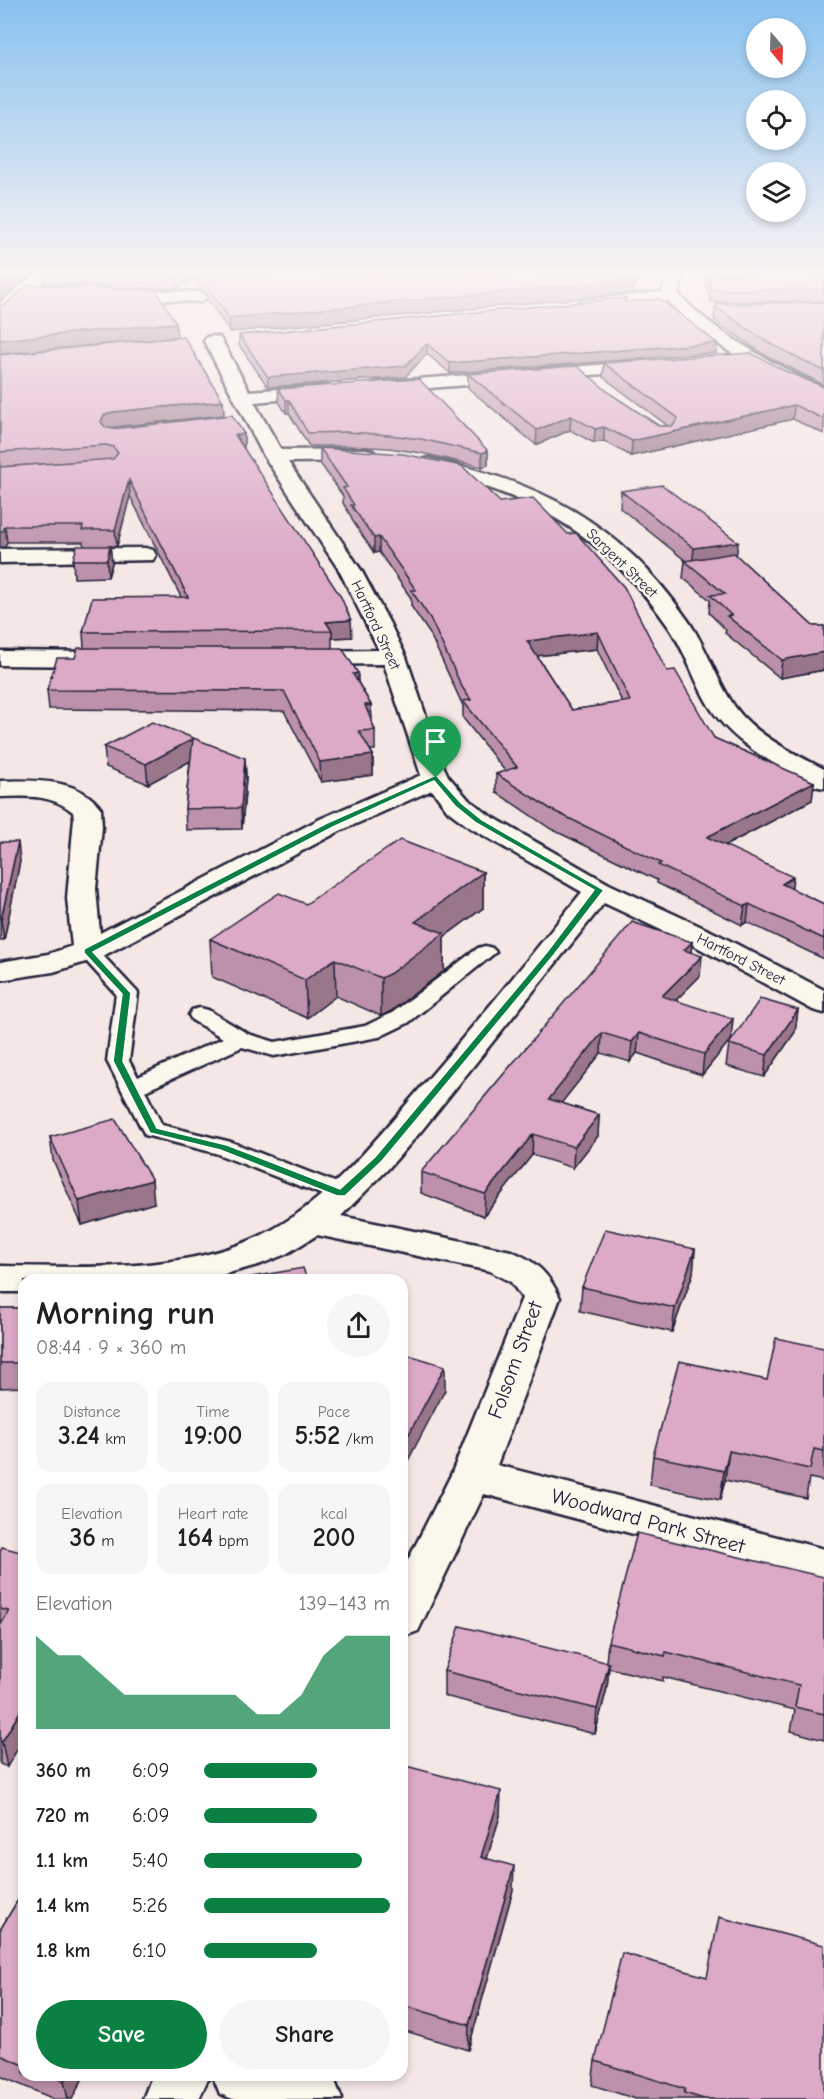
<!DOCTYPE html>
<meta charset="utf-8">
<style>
body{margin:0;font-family:"Comic Neue",sans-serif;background:#f6f6f6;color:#202124;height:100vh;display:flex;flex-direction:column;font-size:22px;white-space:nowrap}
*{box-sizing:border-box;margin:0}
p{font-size:20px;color:#757577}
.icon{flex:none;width:33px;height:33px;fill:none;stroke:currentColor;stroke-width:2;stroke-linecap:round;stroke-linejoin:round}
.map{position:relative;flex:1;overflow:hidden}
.side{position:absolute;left:18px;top:1274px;width:390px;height:807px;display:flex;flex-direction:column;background:#fff;border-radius:18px;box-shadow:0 3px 9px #0003}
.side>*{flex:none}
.needle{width:39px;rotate:161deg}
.controls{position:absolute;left:746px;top:18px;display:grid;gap:12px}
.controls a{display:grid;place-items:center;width:60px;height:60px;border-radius:50%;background:#fff;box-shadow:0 3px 9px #0003;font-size:30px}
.pin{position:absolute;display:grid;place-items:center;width:51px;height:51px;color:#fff;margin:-62px -26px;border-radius:50% 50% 50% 0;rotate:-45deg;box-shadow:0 0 6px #0007}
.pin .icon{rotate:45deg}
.round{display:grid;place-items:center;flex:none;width:63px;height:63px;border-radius:32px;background:#f6f6f6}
.head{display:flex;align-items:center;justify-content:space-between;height:102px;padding:0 18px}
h1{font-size:33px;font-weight:700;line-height:45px}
.stats{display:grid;grid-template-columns:repeat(3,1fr);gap:9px;height:102px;padding:6px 18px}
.stats div{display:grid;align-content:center;border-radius:15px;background:#f6f6f6;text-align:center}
.stats b{font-size:26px;font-weight:700}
.stats small{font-size:16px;font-weight:400}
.stats p{font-size:16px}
.chart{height:168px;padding:12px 18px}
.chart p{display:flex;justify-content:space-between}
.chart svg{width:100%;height:108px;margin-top:6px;fill:#0b8043;opacity:.7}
.cta{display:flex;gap:12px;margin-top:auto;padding:12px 18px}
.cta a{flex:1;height:69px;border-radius:36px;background:#0b8043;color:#fff;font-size:24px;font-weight:700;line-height:69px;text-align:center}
.cta a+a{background:#f6f6f6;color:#202124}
ul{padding:0 18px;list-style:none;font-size:20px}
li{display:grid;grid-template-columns:96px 72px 1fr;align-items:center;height:45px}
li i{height:15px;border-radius:8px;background:#0b8043}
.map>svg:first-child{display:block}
</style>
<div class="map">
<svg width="824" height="2099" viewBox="0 0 824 2099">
<rect width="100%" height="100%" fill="#f5e7e5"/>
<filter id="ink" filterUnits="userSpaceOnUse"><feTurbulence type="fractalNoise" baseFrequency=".0167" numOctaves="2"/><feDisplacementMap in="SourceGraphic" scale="12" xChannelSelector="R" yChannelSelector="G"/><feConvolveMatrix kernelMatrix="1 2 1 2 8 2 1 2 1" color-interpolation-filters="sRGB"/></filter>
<g filter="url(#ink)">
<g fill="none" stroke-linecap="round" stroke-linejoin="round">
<defs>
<path id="lane" d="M88 945 95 947 138 993 129 1061 138 1077 223 1038 192 1020 189 1015 192 1010 200 1008 208 1010 248 1034 275 1042 365 1026 392 1013 478 948 485 946 492 948 496 952 408 1023 379 1037 274 1056 242 1047 145 1091 162 1125 231 1142 350 1188 353 1194 350 1200 341 1202 215 1153 145 1135 107 1061 116 994 77 951 81 947Z"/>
<g id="street">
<path d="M37 273H54L6 315 0 316V303Z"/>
<path d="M669 273H685L678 293C709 330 780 368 824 388V401C781 390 697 334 668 301L583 310 575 305 583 300 662 292Z"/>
<path d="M115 289 200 292 208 297 200 302 109 297 107 294 109 291Z"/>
<path d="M0 336 152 341 158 342 161 346 158 350 152 351 0 346Z"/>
<path d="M213 336 219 337 222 341 249 391 324 386 330 387 333 391 330 395 324 396 254 402 281 450 366 449 373 451 376 455 373 459 366 461 288 462 361 570 390 624 406 657 441 761 448 776 468 799 489 815 609 884 719 935 824 990V1013L813 1010 697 947 604 903 422 1130 387 1170 341 1216 511 1251C536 1261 549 1274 560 1298L497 1465 824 1549V1585L484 1494 418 1631 402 1637V1572L451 1475 522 1298 511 1282 490 1271 317 1235 286 1254 261 1264 204 1280H24V1292H0V1266C84 1267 181 1273 260 1236 324 1206 371 1145 417 1092 473 1027 528 960 582 892L469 827 448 811 432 790 340 831 99 958 53 972 0 980V962L48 954 72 946 67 898 74 818 73 812C52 794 27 796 0 797V781C34 780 80 778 101 809L102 827 96 889 100 933 320 819 421 775 384 664 303 665 294 663 291 658 294 653 303 651 379 650 339 570 264 456 204 341 207 337Z"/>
<path d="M647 361 653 362 656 366 653 370 379 392 373 391 370 387 373 383 379 382Z"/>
<path d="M428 458C541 482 620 523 687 619 707 647 716 680 735 707 756 736 794 753 824 769V788L814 786C772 762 726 741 703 695 691 672 683 647 668 626 602 531 531 495 421 468L418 464 421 460Z"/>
<path d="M145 548 153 550 156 555 153 560 0 563V549Z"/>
<path d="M0 651 101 652 110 654 113 659 110 664 101 666 0 665Z"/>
<path d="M153 2074H210L199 2099H143Z"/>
<path d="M212 2074H323L334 2079 342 2099H233L220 2094Z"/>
</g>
</defs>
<!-- lane casing -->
<use href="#lane" stroke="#22223b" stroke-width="5"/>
<!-- street casing -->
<use href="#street" stroke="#22223b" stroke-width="5"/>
<!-- lane -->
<use href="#lane" fill="#fbf7ec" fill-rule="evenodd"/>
<!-- street -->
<use href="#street" fill="#fbf7ec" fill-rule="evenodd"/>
</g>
<!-- wall -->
<g fill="#bd91ab" stroke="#22223b" stroke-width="1.5" fill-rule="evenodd">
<path d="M44 273H640L632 293 230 332 208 300V295L202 290 194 278 177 289 45 284Z"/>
<path d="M703 273H824V301L711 302Z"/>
<path d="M626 298V302L716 353 450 373 427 354 405 377 268 387 239 345V335Z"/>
<path d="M824 302V385L765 355 715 321 714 317 716 304Z"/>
<path d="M0 355 223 401 224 415 114 427 110 428 244 434V449L352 637 332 638V648L358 682 371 705 372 722 375 730V750H370L373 755V775L321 782 284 711 49 709 47 690 84 648 83 632 181 597 130 496 117 546H110L112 563 108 577 74 578 73 560 84 546 83 542H7L5 547 0 467 107 460 0 467Z"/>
<path d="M604 363 785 371 824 387V434L793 419 631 456 604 441 594 443 570 430 536 445 468 388V374L612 395 659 426H668L603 377Z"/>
<path d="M278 389 488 451V465L482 467 421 453 389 448 348 446H309L289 413H286L279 402Z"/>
<path d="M320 448 667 671 714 738 814 782 812 800 725 846 792 889 824 904V959L747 922 742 925 657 883V880L551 829 496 792V774L505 771 463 718V706L430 634 411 606V598L379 552 374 553 352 520 351 516 343 503V496L320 463ZM597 649 622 702 572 710 537 656Z"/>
<path d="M621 491 738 542 736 555 813 626H824V670L780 678 725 633 726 630 709 613 710 600 683 578 685 561H686L620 508Z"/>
<path d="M104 747 245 758 246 778 242 829 186 830 185 809 190 761 148 784 106 767Z"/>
<path d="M0 842 20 861 4 940H0Z"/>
<path d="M483 872V908L444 937V971L391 1011 381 1016 336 996 307 1018 212 977 210 939 306 904Z"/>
<path d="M692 942 691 952 700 976 676 1000 731 1039 702 1075 637 1053 630 1062 601 1053 561 1103 599 1115 598 1136 573 1168 532 1155 484 1216 421 1193V1172Z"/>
<path d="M798 1010 795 1032 764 1077 726 1066 729 1044Z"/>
<path d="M50 1137 154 1203 82 1225 53 1160Z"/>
<path d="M695 1249 693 1273 672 1332 580 1311 582 1287Z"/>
<path d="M0 1308H24V1387L0 1388Z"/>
<path d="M824 1348V1481L809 1478 806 1498 725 1480 720 1500 650 1485 653 1456 767 1380Z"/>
<path d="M0 1551 24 1553 7 1767 0 1764Z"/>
<path d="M824 1577V1740L791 1731 795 1710 663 1677V1681L609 1668 607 1688 595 1734 444 1696V1671L606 1662 608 1642Z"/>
<path d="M402 1765 500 1816 487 1858 513 1890 468 2050 402 2030Z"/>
<path d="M24 1890V2074H85L72 2099H54L0 2076V1930Z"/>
<path d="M707 1977 824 2099H636L592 2085 595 2061Z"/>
</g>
<!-- shaded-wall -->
<g fill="#9a768b" stroke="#22223b" stroke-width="1.5">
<path d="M17 273H33L0 300V286Z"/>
<path d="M182 273H193L194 278 177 289 176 276Z"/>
<path d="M636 273H640L632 293 230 332 229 318Z"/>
<path d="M176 323 177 337 0 354V340Z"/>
<path d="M717 343 716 353 450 373V363Z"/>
<path d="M427 344V354L405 377 268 387V377Z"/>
<rect x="286" y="400" width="3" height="13"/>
<path d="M223 401 224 415 114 427 105 430 101 422 104 415 113 412Z"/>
<path d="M794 405 793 419 631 456 632 441Z"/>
<path d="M571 416 570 430 536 445 537 430Z"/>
<path d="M604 427V441L594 443 595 429Z"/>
<path d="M244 434V449L235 435Z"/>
<path d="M488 451V465L482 467V453Z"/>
<path d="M129 480 130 496 117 546 115 530Z"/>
<path d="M5 526 7 542 5 547H0V531Z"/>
<path d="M379 537V552L374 553V538Z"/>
<path d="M738 542 736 559 692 566 694 548Z"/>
<path d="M110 546 112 563 108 577 107 560Z"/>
<path d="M351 620 352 637 332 638V631L326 622Z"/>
<path d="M598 632 597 649 527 657V641Z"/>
<path d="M824 652V670L780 678 782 660Z"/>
<path d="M358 673V692L353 674Z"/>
<path d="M365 705H371L372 724Z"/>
<path d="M193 739 194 759 148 784 146 764Z"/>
<path d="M373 755V775L321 782 320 762Z"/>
<path d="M245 758 246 778 242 829 241 808Z"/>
<path d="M814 782 812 800 705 856 707 837Z"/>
<path d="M18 842 20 861 4 940 1 920Z"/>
<path d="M483 872V908L444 937V971L391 1011 381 1016V978L415 922Z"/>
<path d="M793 877 791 896 782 884Z"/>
<path d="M749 904 747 922 742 925 745 906Z"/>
<path d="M692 942 690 962 684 950Z"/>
<path d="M702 956 700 976 660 1016 662 996Z"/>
<path d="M335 959 336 996 307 1018 305 980Z"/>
<path d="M798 1010 795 1032 764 1077 767 1055Z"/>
<path d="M733 1019 731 1039 702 1075 704 1054Z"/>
<path d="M602 1033 601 1053 548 1120 549 1099Z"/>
<path d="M639 1033 637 1053 630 1062 632 1042Z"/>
<path d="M599 1115 598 1136 573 1168 574 1147Z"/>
<path d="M533 1134 532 1155 484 1216 485 1194Z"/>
<path d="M152 1180 154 1203 82 1225 79 1201Z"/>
<path d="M695 1249 693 1273 672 1332 675 1308Z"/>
<path d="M445 1366V1390L402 1472V1447Z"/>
<path d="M729 1451 725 1480 720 1500 724 1471Z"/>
<path d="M609 1663 607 1688 595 1734 597 1709Z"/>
<path d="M24 1705V1738L7 1767 2 1742Z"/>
<path d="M501 1791 500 1816 480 1881 481 1857Z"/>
<path d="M514 1866 513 1890 468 2050 469 2025Z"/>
<path d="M68 2074H85L72 2099H68L64 2081Z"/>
</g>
<!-- building -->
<g fill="#dca9c7" stroke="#22223b" stroke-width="1.5" fill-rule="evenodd">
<path d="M0 273H17L0 286Z"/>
<path d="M80 273H182L176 276Z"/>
<path d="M198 273H636L632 280 229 318 207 287 209 284 201 278Z"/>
<path d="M707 273H824V289L712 290Z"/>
<path d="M28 285 156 290 176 323 0 340V305L6 304Z"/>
<path d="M626 298 624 302 660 299 717 343 450 363 427 344 405 366 268 377 239 335Z"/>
<path d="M824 302V371L767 342 717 308 716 304Z"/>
<path d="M184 337 223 401 113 412 104 415 101 422 105 427 113 429 232 415 244 434 235 435 341 597 351 620 326 622 332 631 83 632 92 598 188 597 129 480 115 530H82L83 526H5L3 531H0V467L113 459 118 453 113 447 106 445 0 452V355Z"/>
<path d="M751 353 785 371 824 387V419L794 405 632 441 604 427 595 429 571 416 537 430 468 374 577 366 612 395 659 426H673L678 418 604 363Z"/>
<path d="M419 379 488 451 482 453 421 439 389 435 348 432 308 433 289 400H286L278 389Z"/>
<path d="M320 448 403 454 462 466 500 502 533 498 568 534 576 533 624 587 667 671 675 670 714 738 814 782 707 837 793 877 782 884 824 904V939L749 904 745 906 658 865 661 863 552 810 496 774 517 767 463 701 471 700 462 687 430 618 411 590H416L379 537 374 538 351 505H354L343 488 347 487ZM598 632 630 701 572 710 527 641Z"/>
<path d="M662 485 738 542 694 548 621 491Z"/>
<path d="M77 546H110L107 560H73Z"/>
<path d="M734 553 813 626H824V652L782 660 727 616 731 615 710 595 725 594 685 561Z"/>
<path d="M78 648H342L358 673 353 674 371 705H365L375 730 359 731 373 755 320 762 284 691 47 690 57 658H75Z"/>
<path d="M152 722 245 758 241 808 185 809 193 739 146 764 104 747Z"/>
<path d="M400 840 483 872 415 922 444 933 391 973 381 978 335 959 305 980 210 939 279 893 306 904Z"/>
<path d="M0 842H18L1 920H0Z"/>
<path d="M632 922 692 942 684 950 702 956 662 996 733 1019 704 1054 639 1033 632 1042 602 1033 549 1099 599 1115 574 1147 533 1134 485 1194 421 1172Z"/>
<path d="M760 999 798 1010 767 1055 729 1044Z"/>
<path d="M115 1119 152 1180 79 1201 50 1137Z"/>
<path d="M605 1229 695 1249 675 1308 582 1287Z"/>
<path d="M303 1268 307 1280H235Z"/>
<rect x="0" y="1308" width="24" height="55"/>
<path d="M776 1338 824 1348V1451L814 1449 810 1469 729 1451 724 1471 653 1456 679 1361 767 1380Z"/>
<path d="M402 1353 445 1366 402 1447Z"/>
<path d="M637 1533 824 1577V1714L795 1707 799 1685 666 1652 665 1656 608 1642Z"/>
<path d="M2 1547 24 1553V1705L2 1742 0 1741V1626L9 1611 0 1609V1551Z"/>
<path d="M460 1626 609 1663 597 1709 444 1671Z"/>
<path d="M402 1765 501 1791 481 1857 514 1866 469 2025 402 2005Z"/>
<path d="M24 1890V2065L0 2055V1930Z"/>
<path d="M719 1917 824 1945V2099H704L684 2093 685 2089 595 2061 622 1953 707 1977Z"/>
<path d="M48 2074H68L64 2081Z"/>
</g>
</g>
<!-- sky -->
<linearGradient id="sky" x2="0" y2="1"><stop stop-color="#88c1ef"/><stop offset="0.48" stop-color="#faf4f3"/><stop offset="1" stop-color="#faf4f3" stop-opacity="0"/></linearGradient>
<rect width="824" height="567" fill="url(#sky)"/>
<!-- route -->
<path fill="#0b8043" stroke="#fff" stroke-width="1.5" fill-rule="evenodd" d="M436 775 461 803 482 820 604 890 553 956 382 1161 345 1196H337L220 1150 150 1133 113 1061 122 994 84 953V949L327 823ZM434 781 455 806 476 823 594 890 547 952 375 1157 340 1189 227 1145 157 1128 123 1061 131 993 93 952 333 827Z"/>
<g text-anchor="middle" stroke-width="5" stroke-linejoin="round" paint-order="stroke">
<!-- far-street labels -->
<g font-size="15" fill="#22223b" stroke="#fbf7ec">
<text transform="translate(622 563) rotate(44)" y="5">Sargent Street</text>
<text transform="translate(376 625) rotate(65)" y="5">Hartford Street</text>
<text transform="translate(741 959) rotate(27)" y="5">Hartford Street</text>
</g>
<!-- near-street labels -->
<g font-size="21" fill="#22223b" stroke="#fbf7ec">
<text transform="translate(515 1360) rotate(-70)" y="7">Folsom Street</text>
<text transform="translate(648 1521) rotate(15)" y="7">Woodward Park Street</text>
</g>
</g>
</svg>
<div class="controls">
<a><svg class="needle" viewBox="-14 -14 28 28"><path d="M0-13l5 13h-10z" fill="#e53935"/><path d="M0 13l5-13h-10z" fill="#757577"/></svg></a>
<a><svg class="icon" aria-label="locate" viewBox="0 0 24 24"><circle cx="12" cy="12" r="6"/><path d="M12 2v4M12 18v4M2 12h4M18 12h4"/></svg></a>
<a><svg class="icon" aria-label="layers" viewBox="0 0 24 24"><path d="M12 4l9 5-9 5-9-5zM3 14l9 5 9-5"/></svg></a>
</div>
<div class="pin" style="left:436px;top:778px;background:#1e9e55"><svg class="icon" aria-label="arrive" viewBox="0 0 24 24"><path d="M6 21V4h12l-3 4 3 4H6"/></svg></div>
<section class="side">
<div class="head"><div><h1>Morning run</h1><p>08:44 · 9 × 360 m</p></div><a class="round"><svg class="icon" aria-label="share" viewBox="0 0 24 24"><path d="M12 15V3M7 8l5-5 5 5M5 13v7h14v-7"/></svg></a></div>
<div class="stats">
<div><p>Distance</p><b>3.24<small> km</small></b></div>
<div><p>Time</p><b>19:00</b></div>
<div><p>Pace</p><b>5:52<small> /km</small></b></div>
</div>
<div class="stats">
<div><p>Elevation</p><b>36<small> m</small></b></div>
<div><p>Heart rate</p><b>164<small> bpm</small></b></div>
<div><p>kcal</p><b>200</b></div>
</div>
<div class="chart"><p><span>Elevation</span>139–143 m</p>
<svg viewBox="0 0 160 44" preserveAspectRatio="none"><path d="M0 44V6L10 14L20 14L30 22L40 30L50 30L60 30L70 30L80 30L90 30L100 38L110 38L120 30L130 14L140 6L150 6L160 6V44z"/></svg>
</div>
<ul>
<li><b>360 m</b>6:09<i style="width:61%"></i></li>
<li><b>720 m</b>6:09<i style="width:61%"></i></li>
<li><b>1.1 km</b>5:40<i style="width:85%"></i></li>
<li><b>1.4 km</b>5:26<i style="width:100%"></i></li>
<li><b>1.8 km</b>6:10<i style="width:61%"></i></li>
</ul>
<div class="cta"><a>Save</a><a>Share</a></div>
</section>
</div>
